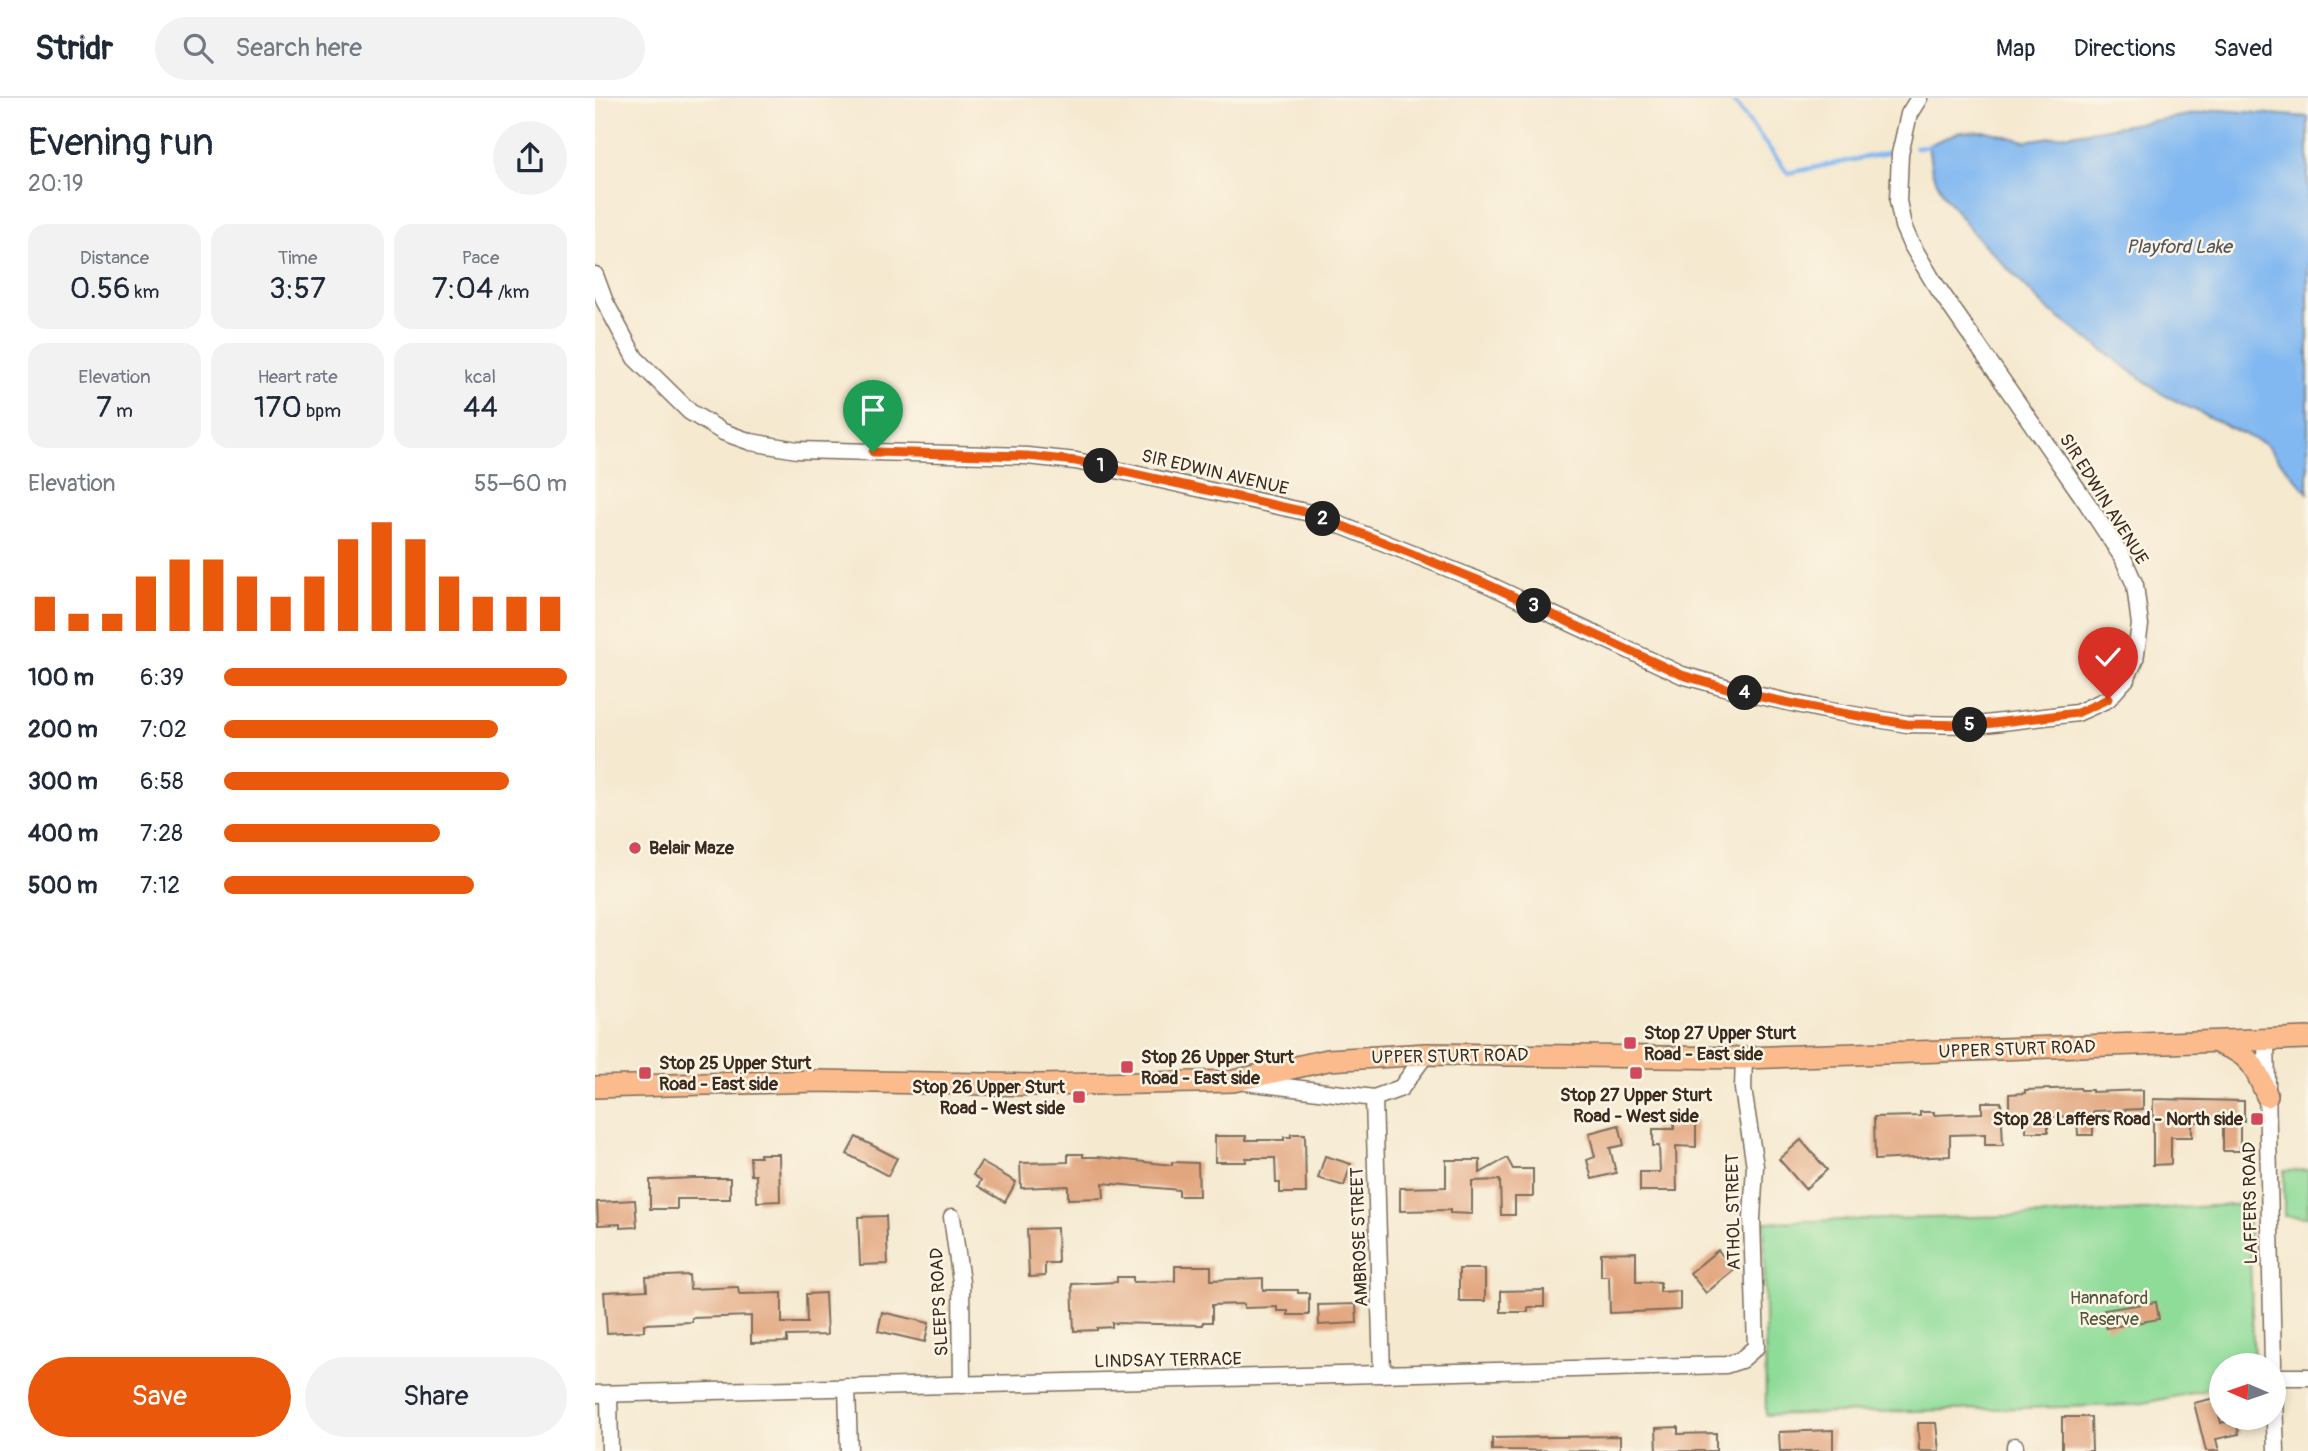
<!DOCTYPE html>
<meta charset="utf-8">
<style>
body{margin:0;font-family:Pangolin,sans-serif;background:#f2f2f3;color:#1f2937;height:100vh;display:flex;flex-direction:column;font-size:26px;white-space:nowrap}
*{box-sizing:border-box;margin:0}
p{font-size:23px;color:#747a83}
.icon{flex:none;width:38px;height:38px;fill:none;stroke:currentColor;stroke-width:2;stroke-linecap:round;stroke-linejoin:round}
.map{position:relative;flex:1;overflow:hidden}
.drawer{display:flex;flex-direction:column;background:#fff;width:595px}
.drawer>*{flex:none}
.needle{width:46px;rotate:272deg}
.buttons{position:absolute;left:1614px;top:1255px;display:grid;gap:14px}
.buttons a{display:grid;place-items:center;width:77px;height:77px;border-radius:50%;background:#fff;box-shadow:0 4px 10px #0003;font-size:35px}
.pin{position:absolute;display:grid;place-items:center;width:60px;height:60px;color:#fff;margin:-72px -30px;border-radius:50% 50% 50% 0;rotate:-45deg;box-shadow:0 0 7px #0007}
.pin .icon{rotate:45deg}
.km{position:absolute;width:35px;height:35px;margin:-18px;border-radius:50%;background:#222;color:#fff;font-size:19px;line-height:35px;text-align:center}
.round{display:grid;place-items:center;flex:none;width:74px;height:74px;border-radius:37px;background:#f2f2f3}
.overview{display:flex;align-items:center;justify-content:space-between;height:119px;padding:0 28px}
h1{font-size:38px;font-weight:600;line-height:52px}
.metrics{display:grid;grid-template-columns:repeat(3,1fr);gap:10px;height:119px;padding:7px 28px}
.metrics div{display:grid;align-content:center;border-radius:18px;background:#f2f2f3;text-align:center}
.metrics b{font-size:30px;font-weight:600}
.metrics small{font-size:19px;font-weight:400}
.metrics p{font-size:19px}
.chart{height:196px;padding:14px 28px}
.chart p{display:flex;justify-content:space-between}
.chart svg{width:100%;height:126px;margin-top:7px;stroke:#ea580c;stroke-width:6}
.action{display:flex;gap:14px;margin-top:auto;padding:14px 28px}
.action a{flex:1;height:80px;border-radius:42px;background:#ea580c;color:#fff;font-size:28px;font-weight:600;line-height:80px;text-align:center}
.action a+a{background:#f2f2f3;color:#1f2937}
ul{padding:0 28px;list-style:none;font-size:23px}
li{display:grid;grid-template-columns:112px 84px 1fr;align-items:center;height:52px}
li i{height:18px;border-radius:9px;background:#ea580c}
header{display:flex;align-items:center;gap:42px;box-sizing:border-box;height:98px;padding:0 35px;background:#fff;border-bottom:2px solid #e0e1e3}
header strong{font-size:33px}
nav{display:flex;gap:38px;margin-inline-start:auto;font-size:24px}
.search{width:490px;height:63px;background:#f2f2f3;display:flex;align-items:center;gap:18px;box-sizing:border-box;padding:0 24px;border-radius:38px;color:#747a83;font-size:26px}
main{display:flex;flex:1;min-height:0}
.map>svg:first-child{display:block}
</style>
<header>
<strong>Stridr</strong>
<div class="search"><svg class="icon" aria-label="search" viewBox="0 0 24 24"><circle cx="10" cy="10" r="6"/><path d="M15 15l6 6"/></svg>Search here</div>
<nav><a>Map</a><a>Directions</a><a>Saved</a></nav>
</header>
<main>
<section class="drawer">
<div class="overview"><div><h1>Evening run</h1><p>20:19</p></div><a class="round"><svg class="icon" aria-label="share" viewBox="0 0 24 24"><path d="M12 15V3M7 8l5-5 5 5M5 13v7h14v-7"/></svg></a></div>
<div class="metrics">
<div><p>Distance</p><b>0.56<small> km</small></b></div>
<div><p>Time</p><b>3:57</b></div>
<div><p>Pace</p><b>7:04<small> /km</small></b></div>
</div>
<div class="metrics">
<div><p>Elevation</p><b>7<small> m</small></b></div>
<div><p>Heart rate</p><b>170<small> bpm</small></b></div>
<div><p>kcal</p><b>44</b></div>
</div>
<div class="chart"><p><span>Elevation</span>55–60 m</p>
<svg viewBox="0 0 160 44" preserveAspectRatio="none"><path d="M5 44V32M15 44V38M25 44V38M35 44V25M45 44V19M55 44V19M65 44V25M75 44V32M85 44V25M95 44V12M105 44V6M115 44V12M125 44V25M135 44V32M145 44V32M155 44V32"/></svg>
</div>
<ul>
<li><b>100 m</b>6:39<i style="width:100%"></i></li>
<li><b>200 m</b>7:02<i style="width:80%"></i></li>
<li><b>300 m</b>6:58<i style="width:83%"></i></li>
<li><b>400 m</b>7:28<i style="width:63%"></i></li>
<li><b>500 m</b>7:12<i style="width:73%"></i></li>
</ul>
<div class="action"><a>Save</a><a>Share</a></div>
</section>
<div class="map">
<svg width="1713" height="1353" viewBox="0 0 1713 1353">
<rect width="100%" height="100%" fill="#fcf5e5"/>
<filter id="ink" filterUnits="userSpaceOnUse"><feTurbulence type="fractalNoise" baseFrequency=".0143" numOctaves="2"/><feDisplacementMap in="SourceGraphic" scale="14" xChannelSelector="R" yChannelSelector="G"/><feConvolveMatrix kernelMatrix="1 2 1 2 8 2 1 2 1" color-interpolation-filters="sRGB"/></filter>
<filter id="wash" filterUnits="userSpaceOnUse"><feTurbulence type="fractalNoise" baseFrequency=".00686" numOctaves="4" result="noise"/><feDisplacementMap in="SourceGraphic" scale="28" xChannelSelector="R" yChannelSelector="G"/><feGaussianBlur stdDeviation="1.57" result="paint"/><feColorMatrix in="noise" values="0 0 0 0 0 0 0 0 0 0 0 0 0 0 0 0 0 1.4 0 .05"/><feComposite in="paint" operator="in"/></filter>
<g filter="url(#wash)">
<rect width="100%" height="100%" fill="#f5e9d0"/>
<!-- green -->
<g fill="#8fdc99" stroke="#65835c" stroke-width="2">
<path d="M1713 1072V1119L1689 1118V1073Z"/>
<path d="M1653 1106 1659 1267H1626V1289L1539 1307 1171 1317 1169 1124 1462 1117Z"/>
</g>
<!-- water -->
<path fill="#81b8f1" stroke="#5e7188" stroke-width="2" d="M1625 12 1713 19V395L1671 347 1567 296 1452 211 1380 137 1350 99 1337 74 1333 47 1364 34 1392 33 1431 43Z"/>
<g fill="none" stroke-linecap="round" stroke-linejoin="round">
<!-- stream -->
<g stroke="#81b8f1" stroke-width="4.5">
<path d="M1136 0 1193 75 1292 55"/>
<path d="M1320 49 1336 48"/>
</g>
</g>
<g id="blocks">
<!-- building -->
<g fill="#e2a67f">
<path d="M1485 990 1486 992H1497V994L1548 992V1011L1498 1013V1037H1483L1482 1018 1453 1019V1034H1431V1014L1414 1015V996L1430 995V992Z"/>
<path d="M1558 1001 1649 1003V1023H1645V1053H1628V1024H1597V1039H1576V1066L1558 1067Z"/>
<path d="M1387 1004H1406L1408 1047H1390V1036L1355 1037V1058L1280 1062 1279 1019 1325 1018V1014H1339V1017L1387 1015Z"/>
<path d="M1079 1022H1101V1049L1081 1048 1082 1093H1045V1074H1065L1064 1048H1058V1031H1079Z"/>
<path d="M1024 1027 1029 1047 1015 1050 1021 1075 997 1081 992 1062 1000 1059 994 1035Z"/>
<path d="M696 1036H710L711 1095H685V1085H681L680 1060H651V1064H620V1038H651V1042H689V1039H696Z"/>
<path d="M261 1039 302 1060 293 1078 252 1056Z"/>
<path d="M1206 1042 1232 1072 1210 1091 1184 1061Z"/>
<path d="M165 1056H184L185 1103 162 1104 161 1077H156L155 1059H165Z"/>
<path d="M473 1056H488V1059H503L577 1067V1064L603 1065 604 1098H584V1092L508 1085 509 1100 473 1101V1088L426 1090 425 1065 473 1064Z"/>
<path d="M730 1058 756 1066 749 1088 723 1080Z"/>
<path d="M912 1060 918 1071H938V1099H920V1117H906L905 1082 877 1083V1116L855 1115V1112L805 1113V1090L851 1089V1062H885V1075Z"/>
<path d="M386 1064 421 1084 410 1104 383 1088 386 1082 378 1077Z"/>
<path d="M98 1080H135V1101H82V1111H55V1082Z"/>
<path d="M40 1102 42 1129 25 1130V1126L3 1127 2 1104Z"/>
<path d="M291 1118 293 1166 265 1167 263 1119Z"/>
<path d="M462 1130 463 1165H450V1178L434 1179 432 1131Z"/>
<path d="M1123 1152 1139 1172 1111 1195 1095 1175Z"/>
<path d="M1041 1154V1184H1065V1194L1085 1193V1212L1015 1215 1014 1178H1006V1155Z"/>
<path d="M580 1168H616V1182L668 1180V1192H703V1195H714V1217H693V1213H682V1209L649 1210V1206L617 1207V1224H608V1227L517 1225V1229L502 1230V1232L479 1233 477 1186 522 1184V1179H538V1184L580 1183Z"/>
<rect x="864" y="1171" width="26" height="32"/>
<path d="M94 1177 95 1191 143 1189 144 1196 187 1195V1225H212L211 1196 230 1195 232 1237 192 1238V1244L156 1245V1218L97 1220V1224L49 1226V1233L12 1235 9 1194 52 1192 51 1179Z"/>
<path d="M949 1192V1209H933V1214H906V1193Z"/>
<path d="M1561 1204 1564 1221 1511 1230 1509 1212Z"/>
<path d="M761 1206 762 1225 724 1227 723 1207Z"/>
<path d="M287 1214 334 1225 330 1244 283 1233Z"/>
<path d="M1620 1300 1626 1325 1641 1321 1644 1336 1621 1341 1624 1353H1611L1599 1305Z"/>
<path d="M1467 1319H1496L1497 1353H1467Z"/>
<path d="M1323 1325H1341L1344 1353H1324Z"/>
<path d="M1083 1329V1336L1121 1335V1353H1062L1061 1330Z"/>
<path d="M1238 1332V1353H1185L1184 1334Z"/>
<path d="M1025 1338V1353L897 1352V1340Z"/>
</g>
</g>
</g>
<g filter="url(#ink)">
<use href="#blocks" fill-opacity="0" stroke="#7c6d5c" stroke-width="2"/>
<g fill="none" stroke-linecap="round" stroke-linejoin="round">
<defs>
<g id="minor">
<path d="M0 177 10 204 40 260 95 314 128 334 156 344 202 352 432 358 481 363 715 415 890 485 1087 577 1152 595 1229 612 1312 626 1382 627 1482 615 1513 601 1531 581 1540 562 1545 527 1540 487 1528 460 1492 405 1338 183 1315 144 1308 128 1303 103 1305 56 1314 16 1324 0"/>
<path d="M1671 942 1678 1267"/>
<path d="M651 984 779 1000 787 1276"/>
<path d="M779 1000 806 990 831 956"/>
<path d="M357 1119 366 1184 367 1287"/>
<path d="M1678 1276 1681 1353"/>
<path d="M1678 1279H1713"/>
<path d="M252 1289 254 1353"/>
<path d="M0 1296 1131 1267 1146 1262 1161 1249 1157 1121 1160 1068 1148 991 1149 960"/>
<path d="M14 1296 15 1353"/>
<path d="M1420 1348V1353"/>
</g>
<g id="major">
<path d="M1625 946C1656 956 1660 969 1672 998"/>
<path d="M0 989 224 983 444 987 601 984 638 983 733 962 831 956 1149 960 1713 940"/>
</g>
</defs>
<!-- minor casing -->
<use href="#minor" stroke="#7c6d5c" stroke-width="19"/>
<!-- major casing -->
<use href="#major" stroke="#7c6d5c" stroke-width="24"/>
<!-- minor -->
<use href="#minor" stroke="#fff" stroke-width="16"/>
<!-- major -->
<use href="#major" stroke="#fbbb8d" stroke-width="21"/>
</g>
</g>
<g fill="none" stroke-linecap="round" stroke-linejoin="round" filter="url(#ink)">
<defs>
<path id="route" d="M278 354 432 358 481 363 715 415 890 485 1087 577 1152 596 1229 612 1312 626 1382 627 1482 615 1513 601"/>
</defs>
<!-- route casing -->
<use href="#route" stroke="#fff" stroke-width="14"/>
<!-- route -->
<use href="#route" stroke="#ea580c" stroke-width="9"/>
</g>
<!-- markers -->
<g fill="#d1495b" stroke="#fcf5e5" stroke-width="2.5">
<circle cx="40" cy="750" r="7"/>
<rect x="1028" y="938" width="14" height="14" rx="3.5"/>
<rect x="525" y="962" width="14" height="14" rx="3.5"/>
<rect x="43" y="968" width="14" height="14" rx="3.5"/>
<rect x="1034" y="968" width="14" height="14" rx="3.5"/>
<rect x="477" y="992" width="14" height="14" rx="3.5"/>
<rect x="1655" y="1014" width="14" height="14" rx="3.5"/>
</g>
<g text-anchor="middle" stroke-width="5" stroke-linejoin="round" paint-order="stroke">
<!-- street labels -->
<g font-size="18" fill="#3b2a1e" stroke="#fcf5e5">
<text transform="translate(620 374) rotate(13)" y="6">SIR EDWIN AVENUE</text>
<text transform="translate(1509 401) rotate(58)" y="6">SIR EDWIN AVENUE</text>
<text transform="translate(1422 951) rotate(-2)" y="6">UPPER STURT ROAD</text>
<text transform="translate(855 958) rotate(-1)" y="6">UPPER STURT ROAD</text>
<text transform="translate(1655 1105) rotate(-91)" y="6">LAFFERS ROAD</text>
<text transform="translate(1138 1114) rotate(-91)" y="6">ATHOL STREET</text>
<text transform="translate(764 1139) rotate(-92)" y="6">AMBROSE STREET</text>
<text transform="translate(344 1204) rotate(-93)" y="6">SLEEPS ROAD</text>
<text transform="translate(573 1262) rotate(-1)" y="6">LINDSAY TERRACE</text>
</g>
<!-- poi labels -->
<g font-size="18" font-weight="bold" fill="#3b2a1e" stroke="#fcf5e5" text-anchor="start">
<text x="54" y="756">Belair Maze</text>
<text x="1049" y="941">Stop 27 Upper Sturt<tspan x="1049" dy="21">Road - East side</tspan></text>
<text x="546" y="965">Stop 26 Upper Sturt<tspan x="546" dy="21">Road - East side</tspan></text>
<text x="64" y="971">Stop 25 Upper Sturt<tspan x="64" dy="21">Road - East side</tspan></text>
<text x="470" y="995" text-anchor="end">Stop 26 Upper Sturt<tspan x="470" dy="21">Road - West side</tspan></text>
<text x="1041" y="1003" text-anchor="middle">Stop 27 Upper Sturt<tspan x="1041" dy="21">Road - West side</tspan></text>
<text x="1648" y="1027" text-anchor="end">Stop 28 Laffers Road - North side</text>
</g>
<!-- park labels -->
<g font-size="18" fill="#50563d" stroke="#fcf5e5">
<text x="1514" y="1206">Hannaford<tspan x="1514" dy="21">Reserve</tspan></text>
</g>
<!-- water labels -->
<g font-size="19" font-style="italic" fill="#50555d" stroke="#fcf5e5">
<text x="1584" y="155">Playford Lake</text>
</g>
</g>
</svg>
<div class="buttons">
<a><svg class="needle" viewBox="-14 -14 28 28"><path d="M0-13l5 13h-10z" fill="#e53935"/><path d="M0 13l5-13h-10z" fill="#747a83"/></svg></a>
</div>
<div class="pin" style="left:278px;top:354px;background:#1e9e55"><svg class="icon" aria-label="arrive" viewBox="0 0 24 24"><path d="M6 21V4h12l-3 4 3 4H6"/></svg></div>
<div class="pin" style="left:1513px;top:601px;background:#d93025"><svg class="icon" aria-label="check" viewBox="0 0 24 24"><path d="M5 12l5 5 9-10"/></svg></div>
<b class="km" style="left:506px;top:368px">1</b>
<b class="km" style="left:728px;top:421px">2</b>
<b class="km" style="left:939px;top:508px">3</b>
<b class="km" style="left:1150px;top:595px">4</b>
<b class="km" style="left:1375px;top:627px">5</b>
</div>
</main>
